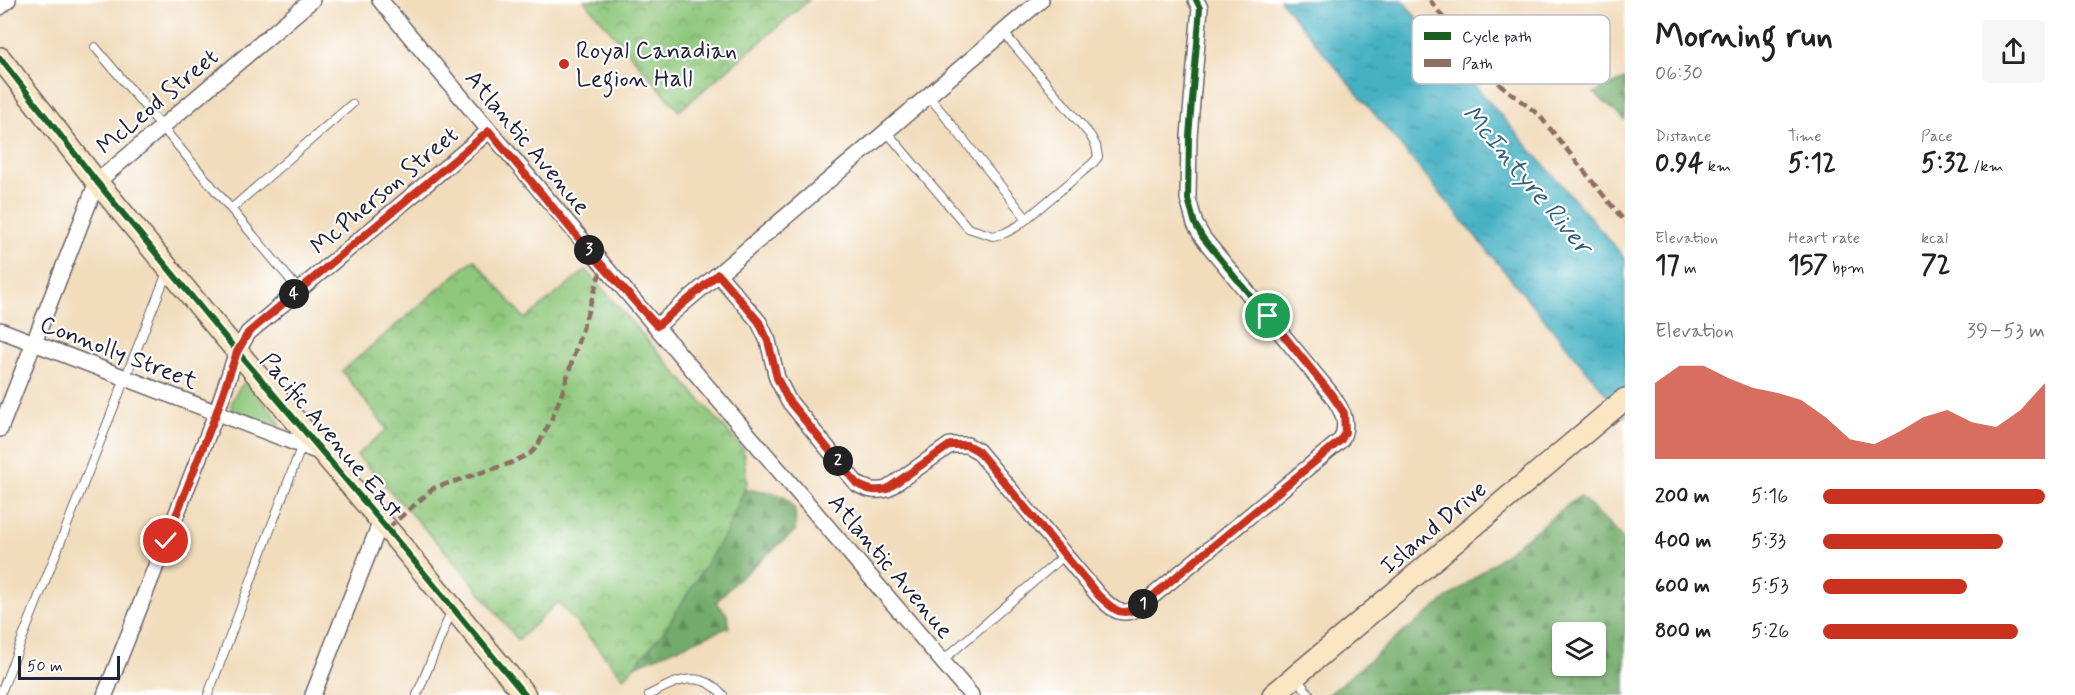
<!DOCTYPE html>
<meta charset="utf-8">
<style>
body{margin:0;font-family:Mynerve,sans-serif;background:#f6f6f6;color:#222;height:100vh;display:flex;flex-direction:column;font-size:22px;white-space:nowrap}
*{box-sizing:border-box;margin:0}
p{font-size:20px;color:#767676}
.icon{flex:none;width:33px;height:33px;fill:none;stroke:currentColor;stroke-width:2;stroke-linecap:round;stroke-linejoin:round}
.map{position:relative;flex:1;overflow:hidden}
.panel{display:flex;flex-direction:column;background:#fff;width:450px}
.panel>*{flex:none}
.buttons{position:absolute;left:1552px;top:622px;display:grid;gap:12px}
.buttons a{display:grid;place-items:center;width:54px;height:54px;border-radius:6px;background:#fff;box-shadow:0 2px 4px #0004;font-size:30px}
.scale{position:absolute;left:18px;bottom:15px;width:102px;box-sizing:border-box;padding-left:6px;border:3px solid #22223b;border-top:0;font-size:16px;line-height:21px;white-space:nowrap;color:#22223b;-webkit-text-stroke:4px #fff;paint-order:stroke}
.pin{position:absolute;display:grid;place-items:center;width:51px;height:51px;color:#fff;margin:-26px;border:3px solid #fff;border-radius:50%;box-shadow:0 2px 6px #0007}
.km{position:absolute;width:30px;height:30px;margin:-15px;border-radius:50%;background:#222;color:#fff;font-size:16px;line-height:30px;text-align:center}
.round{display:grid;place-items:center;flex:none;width:63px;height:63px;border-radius:6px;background:#f6f6f6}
.headline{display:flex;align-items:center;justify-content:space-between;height:102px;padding:0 30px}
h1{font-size:33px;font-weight:700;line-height:45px}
.stats{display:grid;grid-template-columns:repeat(3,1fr);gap:9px;height:102px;padding:6px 30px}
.stats div{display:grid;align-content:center}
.stats b{font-size:26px;font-weight:700}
.stats small{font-size:16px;font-weight:400}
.stats p{font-size:16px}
.chart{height:168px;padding:12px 30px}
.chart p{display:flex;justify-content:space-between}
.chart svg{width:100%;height:108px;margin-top:6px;fill:#c8321e;opacity:.7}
ul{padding:0 30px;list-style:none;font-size:20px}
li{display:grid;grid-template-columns:96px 72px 1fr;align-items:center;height:45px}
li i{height:15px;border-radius:8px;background:#c8321e}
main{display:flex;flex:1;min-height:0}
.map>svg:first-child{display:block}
</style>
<main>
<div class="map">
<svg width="1625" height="695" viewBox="0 0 1625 695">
<defs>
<pattern id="forest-firs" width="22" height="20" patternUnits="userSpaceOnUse" patternTransform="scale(1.5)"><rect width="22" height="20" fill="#73ac6b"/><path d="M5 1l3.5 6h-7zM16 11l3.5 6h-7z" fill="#5e8c59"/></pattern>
<pattern id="park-crowns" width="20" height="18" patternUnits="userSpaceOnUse" patternTransform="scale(1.5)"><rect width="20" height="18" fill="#8fc77b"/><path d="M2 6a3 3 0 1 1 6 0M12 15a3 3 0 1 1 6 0" fill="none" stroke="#74a166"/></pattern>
<pattern id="water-ripples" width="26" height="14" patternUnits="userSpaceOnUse" patternTransform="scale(1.5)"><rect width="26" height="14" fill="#45b1c3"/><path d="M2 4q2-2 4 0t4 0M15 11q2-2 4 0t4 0" fill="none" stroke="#3990a0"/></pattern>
</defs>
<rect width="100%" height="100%" fill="#fff"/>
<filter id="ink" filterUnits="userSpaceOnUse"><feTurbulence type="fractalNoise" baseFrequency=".0167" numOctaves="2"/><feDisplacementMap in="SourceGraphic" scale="12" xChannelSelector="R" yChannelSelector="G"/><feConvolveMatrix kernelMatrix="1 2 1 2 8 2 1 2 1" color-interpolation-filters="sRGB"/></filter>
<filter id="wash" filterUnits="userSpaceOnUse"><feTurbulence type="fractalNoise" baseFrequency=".008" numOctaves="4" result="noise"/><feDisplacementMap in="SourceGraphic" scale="24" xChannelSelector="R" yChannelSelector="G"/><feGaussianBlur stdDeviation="1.35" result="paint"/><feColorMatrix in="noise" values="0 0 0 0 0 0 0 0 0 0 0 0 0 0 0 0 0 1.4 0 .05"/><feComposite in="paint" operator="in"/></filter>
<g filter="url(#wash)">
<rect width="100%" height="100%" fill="#f1dcbb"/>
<!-- grass -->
<path fill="#8fc77b" stroke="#58745b" stroke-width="1.5" d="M244 383 250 385 279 421 280 424 279 426C266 424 222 420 233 399 236 393 239 388 244 383Z"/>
<!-- forest -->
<g fill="url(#forest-firs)" stroke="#4a6753" stroke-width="1.5" fill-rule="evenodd">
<path d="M1625 79V120L1594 93Z"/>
<path d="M733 490C752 490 789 487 795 512 796 517 795 525 795 531L734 583 716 602 727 614 729 627 624 670Z"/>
<path d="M1580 496 1625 541V695H1328L1391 642ZM1563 633H1596V666H1563Z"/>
</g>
<!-- park -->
<g fill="url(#park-crowns)" stroke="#58745b" stroke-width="1.5">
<path d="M584 0H809L679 111Z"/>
<path d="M474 259 525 319 586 270 743 449 747 483 727 531 665 630 624 678 558 602 518 640 458 565 357 455 387 429 342 371Z"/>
</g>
<!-- water -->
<path fill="url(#water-ripples)" stroke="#346a7f" stroke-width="1.5" d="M1280 0H1402L1429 33 1607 237 1625 259V417Z"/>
</g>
<g filter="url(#ink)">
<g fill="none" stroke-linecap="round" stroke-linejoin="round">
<defs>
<g id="lane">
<path d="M95 47 299 290"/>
<path d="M928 95 1027 219"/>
<path d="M886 131 968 228 993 236 1005 233 1018 226 1093 163 1098 157 1096 146 1090 135 1003 32"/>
<path d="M231 209 352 104"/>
<path d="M942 661 1065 555"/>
<path d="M1296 678 1310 695"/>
<path d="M0 695 168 270"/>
<path d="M208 695 302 445"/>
<path d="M417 695 451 612"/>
<path d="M649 695C675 681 700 668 723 695"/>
</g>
<g id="street">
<path d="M380 0C574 234 774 463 971 695"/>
<path d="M0 7 8 0"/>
<path d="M718 274 759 322 768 341 777 378 788 400 857 484C868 490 875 492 887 489L950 445H967L978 451 1099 596C1112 608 1118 617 1137 609L1341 440C1350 422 1342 410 1331 394L1203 238 1195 224 1188 199 1189 136 1200 8 1196 0"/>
<path d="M657 326 1041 0"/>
<path d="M0 330 322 453"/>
<path d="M0 429 97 182 312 0"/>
<path d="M105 695 216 414 237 352 248 333 489 131"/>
<path d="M313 695 381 521"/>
</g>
<g id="secondary">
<path d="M0 58 97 182 225 337 390 532 525 695"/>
<path d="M1273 695 1625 399"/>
</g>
</defs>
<!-- lane casing -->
<use href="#lane" stroke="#6a6368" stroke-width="10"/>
<!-- street casing -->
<use href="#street" stroke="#6a6368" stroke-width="18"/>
<!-- secondary casing -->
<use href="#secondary" stroke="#6a6368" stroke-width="24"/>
<!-- lane -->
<use href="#lane" stroke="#fff" stroke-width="8"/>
<!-- street -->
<use href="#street" stroke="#fff" stroke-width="15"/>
<!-- secondary -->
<use href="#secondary" stroke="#fbe6c3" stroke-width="21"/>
<!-- quiet -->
<g stroke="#8d6e63" stroke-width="4.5" stroke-dasharray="9 4.5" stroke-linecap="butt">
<path d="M1430 0 1483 71 1539 115 1625 222"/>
<path d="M388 528 434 488 511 463 531 453 537 447 551 420 561 396 603 264"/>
</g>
<defs>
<g id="cycleway">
<path d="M0 58 97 182 225 337 390 532 525 695"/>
<path d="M718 274 759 322 768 341 777 378 788 400 857 484C868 490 875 492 887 489L950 445H967L978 451 1099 596C1112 608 1118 617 1137 609L1341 440C1350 422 1342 410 1331 394L1203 238 1195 224 1188 199 1189 136 1200 8 1196 0"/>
</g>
</defs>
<!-- cycleway casing -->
<use href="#cycleway" stroke="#fff" stroke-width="10"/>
<!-- cycleway -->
<use href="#cycleway" stroke="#1b5e20" stroke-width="6"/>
</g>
</g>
<g fill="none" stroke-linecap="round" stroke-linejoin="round" filter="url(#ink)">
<defs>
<path id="route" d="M166 541 216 414 237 352 248 333 489 131 591 253 657 326 718 274 759 322 768 341 777 378 788 400 857 484C868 490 875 492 887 489L950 445H967L978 451 1099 596C1113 608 1118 617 1137 609L1341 440 1345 432 1344 413 1331 394 1268 316"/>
</defs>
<!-- route casing -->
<use href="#route" stroke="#fff" stroke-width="12"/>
<!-- route -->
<use href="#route" stroke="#c8321e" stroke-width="8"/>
</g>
<!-- markers -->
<circle fill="#c8321e" stroke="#fff" stroke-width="2" cx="564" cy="64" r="6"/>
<g text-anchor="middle" stroke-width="4.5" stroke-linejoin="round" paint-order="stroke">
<!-- poi labels -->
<g font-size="24" fill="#22223b" stroke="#fff" text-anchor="start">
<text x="576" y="58">Royal Canadian<tspan x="576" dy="28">Legion Hall</tspan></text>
</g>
<!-- street labels -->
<g font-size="24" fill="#22223b" stroke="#fff">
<text transform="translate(157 101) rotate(-40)" y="8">McLeod Street</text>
<text transform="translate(528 142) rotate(50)" y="8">Atlantic Avenue</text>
<text transform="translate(384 190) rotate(-40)" y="8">McPherson Street</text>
<text transform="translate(119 352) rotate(21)" y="8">Connolly Street</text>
<text transform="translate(332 435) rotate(50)" y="8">Pacific Avenue East</text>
<text transform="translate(1433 527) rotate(-40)" y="8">Island Drive</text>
<text transform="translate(891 566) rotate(50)" y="8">Atlantic Avenue</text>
</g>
<!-- water labels -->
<g font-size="26" font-style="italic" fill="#326278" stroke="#fff">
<text transform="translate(1528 179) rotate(50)" y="9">McIntyre River</text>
</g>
</g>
<!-- legend -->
<rect x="1412" y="15" width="198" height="69" rx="9" fill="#fff" stroke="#bdbdc4" stroke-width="1.5"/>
<rect x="1424" y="32" width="27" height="8" fill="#1b5e20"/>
<rect x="1424" y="59" width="27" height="8" fill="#8d6e63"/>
<g font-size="16" fill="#22223b">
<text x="1462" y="42">Cycle path</text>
<text x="1462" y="69">Path</text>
</g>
</svg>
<div class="buttons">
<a><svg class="icon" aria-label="layers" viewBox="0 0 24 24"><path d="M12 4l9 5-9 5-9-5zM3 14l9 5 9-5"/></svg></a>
</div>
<div class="scale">50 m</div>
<div class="pin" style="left:1268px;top:316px;background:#1e9e55"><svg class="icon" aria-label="arrive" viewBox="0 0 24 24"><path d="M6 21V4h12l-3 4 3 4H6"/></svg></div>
<div class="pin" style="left:166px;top:541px;background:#d93025"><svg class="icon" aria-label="check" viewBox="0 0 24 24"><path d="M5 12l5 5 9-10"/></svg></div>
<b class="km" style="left:1143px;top:604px">1</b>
<b class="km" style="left:838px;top:461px">2</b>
<b class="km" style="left:589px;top:250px">3</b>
<b class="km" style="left:294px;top:294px">4</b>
</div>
<section class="panel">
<div class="headline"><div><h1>Morning run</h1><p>06:30</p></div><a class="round"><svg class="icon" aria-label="share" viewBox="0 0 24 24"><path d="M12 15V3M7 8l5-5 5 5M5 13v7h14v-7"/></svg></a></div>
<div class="stats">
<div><p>Distance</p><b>0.94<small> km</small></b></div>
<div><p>Time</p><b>5:12</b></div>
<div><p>Pace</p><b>5:32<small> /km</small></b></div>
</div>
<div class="stats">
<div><p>Elevation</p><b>17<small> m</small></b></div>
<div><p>Heart rate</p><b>157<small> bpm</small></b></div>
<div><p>kcal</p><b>72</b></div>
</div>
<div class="chart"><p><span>Elevation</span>39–53 m</p>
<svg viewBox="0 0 160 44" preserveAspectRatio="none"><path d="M0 44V13L10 6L20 6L30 11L40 15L50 17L60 20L70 27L80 36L90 38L100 33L110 27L120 24L130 29L140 31L150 24L160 13V44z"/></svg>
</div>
<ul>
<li><b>200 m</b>5:16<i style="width:100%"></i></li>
<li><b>400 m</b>5:33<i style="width:81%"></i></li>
<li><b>600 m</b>5:53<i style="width:65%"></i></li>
<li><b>800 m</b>5:26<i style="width:88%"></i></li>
</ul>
</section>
</main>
